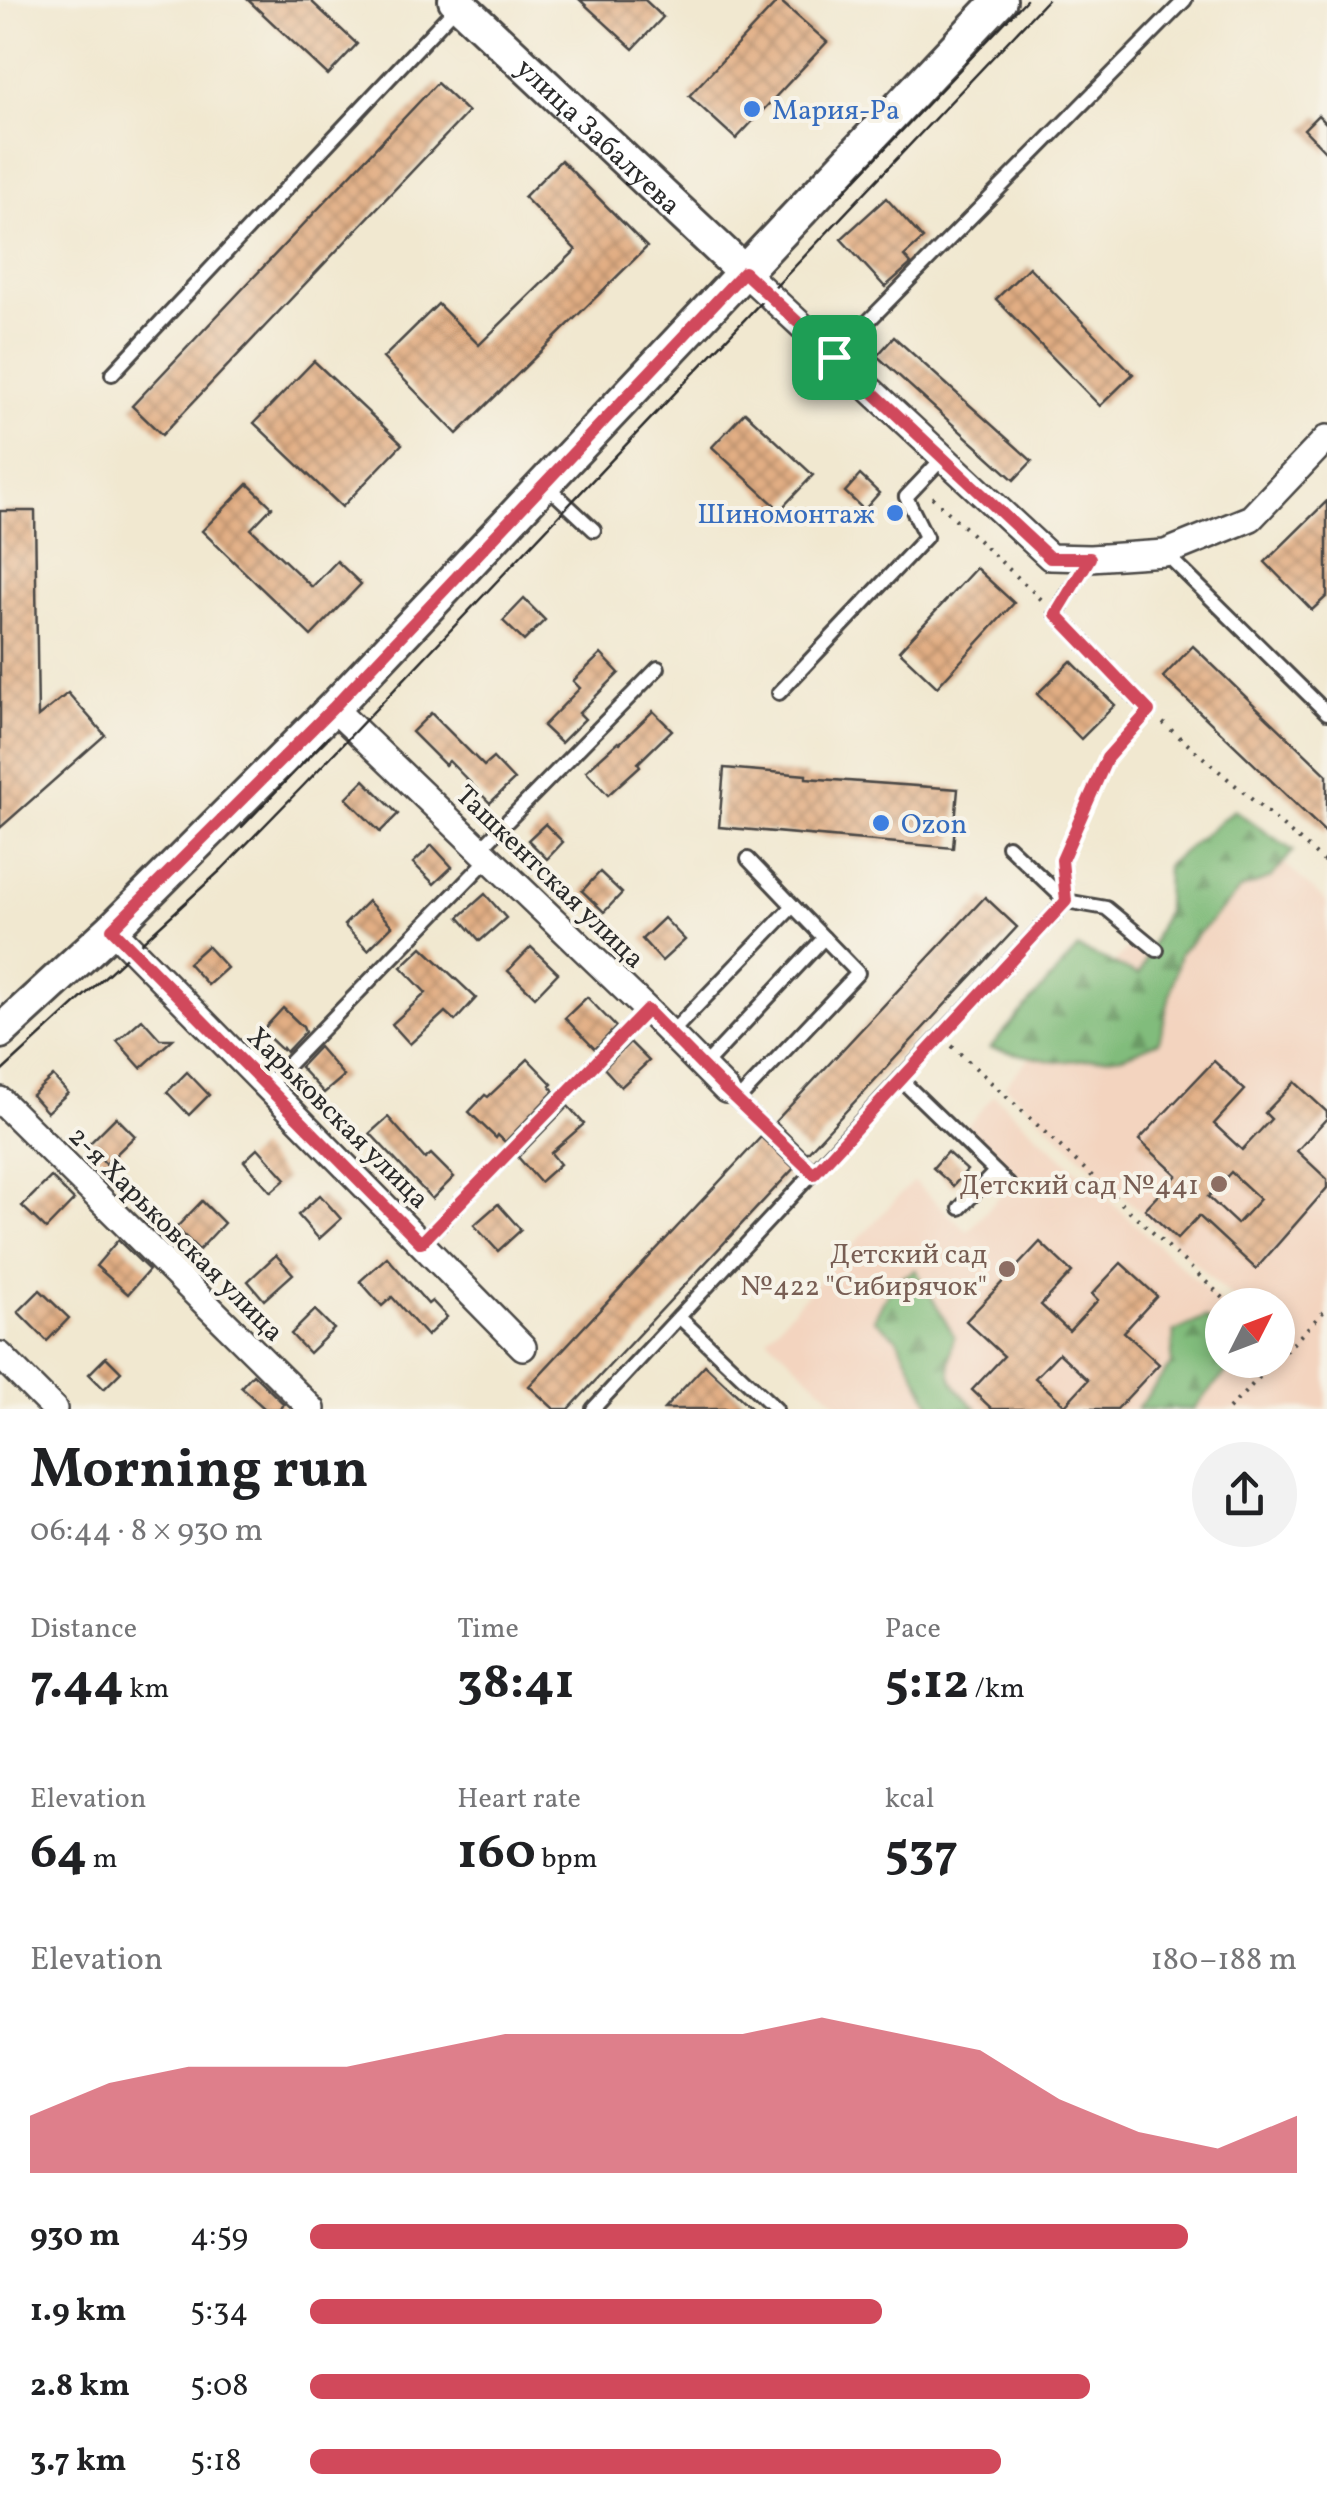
<!DOCTYPE html>
<meta charset="utf-8">
<style>
body{margin:0;font-family:Vollkorn,serif;background:#f2f2f2;color:#202124;height:100vh;display:flex;flex-direction:column;font-size:38px;white-space:nowrap}
*{box-sizing:border-box;margin:0}
p{font-size:32px;color:#757577}
.icon{flex:none;width:55px;height:55px;fill:none;stroke:currentColor;stroke-width:2;stroke-linecap:round;stroke-linejoin:round}
.map{position:relative;height:1409px;overflow:hidden}
.panel{display:flex;flex-direction:column;background:#fff;flex:1}
.panel>*{flex:none}
.needle{width:65px;rotate:48deg}
.controls{position:absolute;left:1205px;top:1288px;display:grid;gap:20px}
.controls a{display:grid;place-items:center;width:90px;height:90px;border-radius:50%;background:#fff;box-shadow:0 5px 15px #0003;font-size:50px}
.pin{position:absolute;display:grid;place-items:center;width:85px;height:85px;color:#fff;margin:-42px;border-radius:20px;box-shadow:0 5px 15px #0006}
.round{display:grid;place-items:center;flex:none;width:105px;height:105px;border-radius:52px;background:#f2f2f2}
.overview{display:flex;align-items:center;justify-content:space-between;height:170px;padding:0 30px}
h1{font-size:55px;font-weight:700;line-height:75px}
.metrics{display:grid;grid-template-columns:repeat(3,1fr);gap:15px;height:170px;padding:10px 30px}
.metrics div{display:grid;align-content:center}
.metrics b{font-size:50px;font-weight:700}
.metrics small{font-size:28px;font-weight:400}
.metrics p{font-size:28px}
.chart{height:280px;padding:20px 30px}
.chart p{display:flex;justify-content:space-between}
.chart svg{width:100%;height:180px;margin-top:10px;fill:#d1495b;opacity:.7}
ul{padding:0 30px;list-style:none;font-size:32px}
li{display:grid;grid-template-columns:160px 120px 1fr;align-items:center;height:75px}
li i{height:25px;border-radius:12px;background:#d1495b}
.map>svg:first-child{display:block}
</style>
<div class="map">
<svg width="1327" height="1409" viewBox="0 0 1327 1409">
<defs>
<pattern id="forest-firs" width="22" height="20" patternUnits="userSpaceOnUse" patternTransform="scale(2.5)"><rect width="22" height="20" fill="#81bc7b"/><path d="M5 1l3.5 6h-7zM16 11l3.5 6h-7z" fill="#6a9965"/></pattern>
<pattern id="building-cross-hatch" width="8" height="8" patternUnits="userSpaceOnUse" patternTransform="scale(2.5)"><rect width="8" height="8" fill="#e2ae84"/><path d="M0 0l8 8M0 8l8-8" fill="none" stroke="#b78e6c"/></pattern>
</defs>
<rect width="100%" height="100%" fill="#f7f3e8"/>
<filter id="ink" filterUnits="userSpaceOnUse"><feTurbulence type="fractalNoise" baseFrequency=".01" numOctaves="2"/><feDisplacementMap in="SourceGraphic" scale="20" xChannelSelector="R" yChannelSelector="G"/><feConvolveMatrix kernelMatrix="1 2 1 2 8 2 1 2 1" color-interpolation-filters="sRGB"/></filter>
<filter id="wash" filterUnits="userSpaceOnUse"><feTurbulence type="fractalNoise" baseFrequency=".0048" numOctaves="4" result="noise"/><feDisplacementMap in="SourceGraphic" scale="40" xChannelSelector="R" yChannelSelector="G"/><feGaussianBlur stdDeviation="2.25" result="paint"/><feColorMatrix in="noise" values="0 0 0 0 0 0 0 0 0 0 0 0 0 0 0 0 0 1.4 0 .05"/><feComposite in="paint" operator="in"/></filter>
<g filter="url(#wash)">
<rect width="100%" height="100%" fill="#f1e8d0"/>
<!-- built -->
<path fill="#f3d4bf" d="M1255 836 1327 903V1409H844L767 1337 913 1181 968 1232 1014 1179 964 1129 994 1095 1223 1305 1222 1360H1278V1305H1240L1005 1085 1134 941 1151 955Z"/>
<!-- forest -->
<g fill="url(#forest-firs)" stroke="#567453" stroke-width="2.5">
<path d="M1234 810 1293 851 1271 878 1241 889 1180 953 1159 1041 1123 1056 1056 1062 990 1048 1078 948 1139 975 1166 911 1167 865Z"/>
<path d="M916 1270 954 1336C945 1373 949 1384 977 1409H933L897 1338 874 1319 893 1283Z"/>
<path d="M1205 1318 1222 1329V1360H1238L1193 1409H1137L1171 1365 1174 1332Z"/>
</g>
<g id="blocks">
<!-- building -->
<g fill="url(#building-cross-hatch)" fill-rule="evenodd">
<path d="M248 0H310L357 44 328 75Z"/>
<path d="M580 0H645L663 17 633 49Z"/>
<path d="M779 0 827 42 736 139 689 96Z"/>
<path d="M437 83 468 112 162 435 132 406Z"/>
<path d="M1318 115 1327 124V153L1304 129Z"/>
<path d="M561 160 647 247 457 434 383 358 438 304 479 345 576 250 524 197Z"/>
<path d="M886 198 923 239 904 256 911 264 885 287 841 239Z"/>
<path d="M1029 267 1133 374 1100 406 996 299Z"/>
<path d="M894 337 1032 461 1014 480 877 356Z"/>
<path d="M314 361 402 444 342 507 254 423Z"/>
<path d="M745 412 813 475 780 510 712 447Z"/>
<path d="M860 475 879 493 864 510 845 492Z"/>
<path d="M248 484 272 507 251 529 312 587 337 561 361 584 311 636 202 531Z"/>
<path d="M1327 501V596L1312 610 1265 562Z"/>
<path d="M0 511H35L38 717 68 693 105 735 0 828Z"/>
<path d="M976 568 1014 603 937 687 899 651Z"/>
<path d="M524 599 545 620 524 641 503 621Z"/>
<path d="M1193 646 1327 775V834L1163 677Z"/>
<path d="M601 654 619 673 579 713 585 719 561 743 543 726 580 688 573 681Z"/>
<path d="M1071 661 1115 705 1081 739 1037 694Z"/>
<path d="M653 711 672 730 638 763 640 766 608 795 586 771 618 742 620 743Z"/>
<path d="M431 713 484 766 493 758 514 780 490 803 449 761 445 765 412 732Z"/>
<path d="M724 768 806 775V778L958 789 953 848 719 827Z"/>
<path d="M364 780 398 814 380 832 346 798Z"/>
<path d="M545 824 563 842 547 859 528 840Z"/>
<path d="M432 845 452 867 434 884 413 863Z"/>
<path d="M600 872 622 893 604 912 582 891Z"/>
<path d="M485 894 506 918 480 941 459 917Z"/>
<path d="M985 897 1017 927 807 1153 775 1122Z"/>
<path d="M368 901 392 926 368 950 344 925Z"/>
<path d="M664 918 685 940 662 961 642 939Z"/>
<path d="M207 946 227 968 208 985 188 963Z"/>
<path d="M422 947 476 998 455 1021 445 1012 410 1044 392 1024 426 993 401 967Z"/>
<path d="M531 947 558 973 535 997 508 971Z"/>
<path d="M587 997 616 1027 595 1049 565 1018Z"/>
<path d="M283 1008 303 1027 305 1032 286 1052 283 1048 282 1050 262 1031Z"/>
<path d="M142 1019 160 1039H173L141 1068 117 1041Z"/>
<path d="M630 1042 649 1061 621 1087 604 1068Z"/>
<path d="M319 1047 344 1076 324 1093 300 1067Z"/>
<path d="M528 1059 552 1084 550 1086 554 1091 505 1142 498 1135 496 1138 469 1112 485 1095 488 1097Z"/>
<path d="M1214 1061 1245 1090 1214 1124 1242 1150 1271 1119 1265 1113 1295 1082 1327 1112V1118L1297 1151 1327 1179V1188L1256 1269 1199 1216 1177 1239 1145 1209 1177 1175 1139 1140ZM1231 1172 1260 1199 1237 1224 1208 1197Z"/>
<path d="M187 1072 209 1095 189 1115 167 1092Z"/>
<path d="M53 1076 68 1093 47 1112 32 1095Z"/>
<path d="M568 1106 584 1124 551 1153 560 1164 540 1182 518 1157Z"/>
<path d="M116 1117 135 1136 106 1164 88 1145Z"/>
<path d="M388 1117 425 1159 431 1154 454 1177 432 1199 370 1133Z"/>
<path d="M761 1137 794 1168 569 1409H554L529 1386Z"/>
<path d="M258 1148 286 1179 271 1192 244 1161Z"/>
<path d="M947 1152 967 1170 953 1186 933 1168Z"/>
<path d="M51 1177 74 1200 46 1229 22 1206Z"/>
<path d="M320 1195 341 1219 319 1239 298 1215Z"/>
<path d="M202 1201 224 1223 199 1250 176 1228Z"/>
<path d="M498 1204 521 1230 498 1251 474 1225Z"/>
<path d="M118 1240 149 1270 128 1294 96 1266Z"/>
<path d="M1040 1242 1072 1272 1041 1305 1069 1331 1098 1300 1092 1294 1121 1263 1157 1296 1124 1332 1159 1364 1117 1409H992L972 1390 1004 1356 966 1321ZM1059 1353 1088 1380 1065 1405 1035 1378Z"/>
<path d="M276 1255 293 1274 264 1300 248 1281Z"/>
<path d="M387 1257 428 1304 432 1301 447 1317 427 1336 392 1297 382 1306 360 1281Z"/>
<path d="M40 1290 69 1318 47 1341 18 1312Z"/>
<path d="M315 1310 334 1329 309 1353 291 1334Z"/>
<path d="M106 1357 121 1372 104 1389 89 1374Z"/>
<path d="M705 1365 752 1409H664Z"/>
<path d="M253 1374 284 1404 279 1409H265L241 1387Z"/>
</g>
</g>
</g>
<g filter="url(#ink)">
<use href="#blocks" fill-opacity="0" stroke="#494744" stroke-width="2.5"/>
<g fill="none" stroke-linecap="round" stroke-linejoin="round">
<defs>
<g id="service">
<path d="M833 357 1185 0"/>
<path d="M112 374 457 6"/>
<path d="M546 485 594 530"/>
<path d="M1165 553 1327 713"/>
<path d="M1090 558 1056 614 1149 711"/>
<path d="M779 693 926 537 906 497 942 459"/>
<path d="M1008 846 1066 901 1106 908 1157 950"/>
<path d="M480 849 658 668"/>
<path d="M670 1034 793 906 748 859"/>
<path d="M703 1067 824 938"/>
<path d="M900 1079 1009 1185"/>
<path d="M267 1086 489 858"/>
<path d="M732 1096 814 1173"/>
<path d="M737 1101 858 973 793 906"/>
<path d="M960 1208 995 1172"/>
<path d="M421 1243 647 1010"/>
<path d="M679 1317 776 1409"/>
<path d="M593 1409 1066 901"/>
</g>
<g id="minor">
<path d="M744 272 1050 557 1090 558 1165 553 1251 518 1327 438"/>
<path d="M333 708 647 1010 726 1090"/>
<path d="M112 929 523 1347"/>
<path d="M0 1100 312 1409"/>
<path d="M0 1355 54 1409"/>
</g>
<g id="tertiary">
<path id="s1" d="M455 0 744 272"/>
<path d="M0 1032 112 929 333 708 1000 0"/>
</g>
</defs>
<!-- service casing -->
<use href="#service" stroke="#494744" stroke-width="18"/>
<!-- minor casing -->
<use href="#minor" stroke="#494744" stroke-width="30"/>
<!-- tertiary casing -->
<use href="#tertiary" stroke="#494744" stroke-width="38"/>
<!-- path -->
<g stroke="#494744" stroke-width="4" stroke-dasharray="2.5 8" stroke-linecap="butt">
<path d="M932 497 1042 600"/>
<path d="M1163 723 1327 864"/>
<path d="M1063 872 1062 860 1107 758 1138 723"/>
<path d="M952 1046 1231 1305"/>
<path d="M1278 1359 1327 1308"/>
<path d="M1229 1409 1276 1360"/>
</g>
<!-- service -->
<use href="#service" stroke="#fff" stroke-width="12"/>
<!-- minor -->
<use href="#minor" stroke="#fff" stroke-width="25"/>
<!-- tertiary -->
<use href="#tertiary" stroke="#fff" stroke-width="32"/>
<!-- tram -->
<g stroke="#2b2b2b" stroke-width="2.5">
<path d="M840 196 1026 0"/>
<path d="M242 827 328 737"/>
<path d="M0 1073 222 869 303 786 1047 0"/>
</g>
</g>
</g>
<g fill="none" stroke-linecap="round" stroke-linejoin="round" filter="url(#ink)">
<defs>
<path id="route" d="M744 272 1050 558H1090L1056 614 1149 711 1107 758 1062 860 1066 901 814 1174 726 1090 647 1010 421 1243 112 929 333 708Z"/>
</defs>
<!-- route casing -->
<use href="#route" stroke="#fff" stroke-width="20"/>
<!-- route -->
<use href="#route" stroke="#d1495b" stroke-width="12"/>
</g>
<!-- markers -->
<g fill="#3f7fe0" stroke="#f7f3e8" stroke-width="4">
<circle cx="752" cy="109" r="10"/>
<circle cx="895" cy="513" r="10"/>
<circle cx="881" cy="823" r="10"/>
</g>
<g fill="#8d6e63" stroke="#f7f3e8" stroke-width="4">
<circle cx="1219" cy="1184" r="10"/>
<circle cx="1007" cy="1269" r="10"/>
</g>
<g text-anchor="middle" stroke-width="8" stroke-linejoin="round" paint-order="stroke">
<!-- shop labels -->
<g font-size="28" fill="#366cbe" stroke="#f7f3e8" text-anchor="start">
<text x="772" y="119">Мария-Ра</text>
<text x="875" y="523" text-anchor="end">Шиномонтаж</text>
<text x="901" y="833">Ozon</text>
</g>
<!-- street labels -->
<g font-size="28" fill="#2b2b2b" stroke="#f7f3e8">
<text dy="10" stroke="none"><textPath href="#s1" startOffset="198">улица Забалуева</textPath></text>
<text transform="translate(551 876) rotate(44)" y="10">Ташкентская улица</text>
<text transform="translate(339 1117) rotate(45)" y="10">Харьковская улица</text>
<text transform="translate(177 1233) rotate(45)" y="10">2-я Харьковская улица</text>
</g>
<!-- education labels -->
<g font-size="28" fill="#785e54" stroke="#f7f3e8" text-anchor="end">
<text x="1199" y="1194">Детский сад №441</text>
<text x="987" y="1263">Детский сад<tspan x="987" dy="32">№422 "Сибирячок"</tspan></text>
</g>
</g>
</svg>
<div class="controls">
<a><svg class="needle" viewBox="-14 -14 28 28"><path d="M0-13l5 13h-10z" fill="#e53935"/><path d="M0 13l5-13h-10z" fill="#757577"/></svg></a>
</div>
<div class="pin" style="left:834px;top:357px;background:#1e9e55"><svg class="icon" aria-label="arrive" viewBox="0 0 24 24"><path d="M6 21V4h12l-3 4 3 4H6"/></svg></div>
</div>
<section class="panel">
<div class="overview"><div><h1>Morning run</h1><p>06:44 · 8 × 930 m</p></div><a class="round"><svg class="icon" aria-label="share" viewBox="0 0 24 24"><path d="M12 15V3M7 8l5-5 5 5M5 13v7h14v-7"/></svg></a></div>
<div class="metrics">
<div><p>Distance</p><b>7.44<small> km</small></b></div>
<div><p>Time</p><b>38:41</b></div>
<div><p>Pace</p><b>5:12<small> /km</small></b></div>
</div>
<div class="metrics">
<div><p>Elevation</p><b>64<small> m</small></b></div>
<div><p>Heart rate</p><b>160<small> bpm</small></b></div>
<div><p>kcal</p><b>537</b></div>
</div>
<div class="chart"><p><span>Elevation</span>180–188 m</p>
<svg viewBox="0 0 160 44" preserveAspectRatio="none"><path d="M0 44V30L10 22L20 18L30 18L40 18L50 14L60 10L70 10L80 10L90 10L100 6L110 10L120 14L130 26L140 34L150 38L160 30V44z"/></svg>
</div>
<ul>
<li><b>930 m</b>4:59<i style="width:89%"></i></li>
<li><b>1.9 km</b>5:34<i style="width:58%"></i></li>
<li><b>2.8 km</b>5:08<i style="width:79%"></i></li>
<li><b>3.7 km</b>5:18<i style="width:70%"></i></li>
</ul>
</section>
